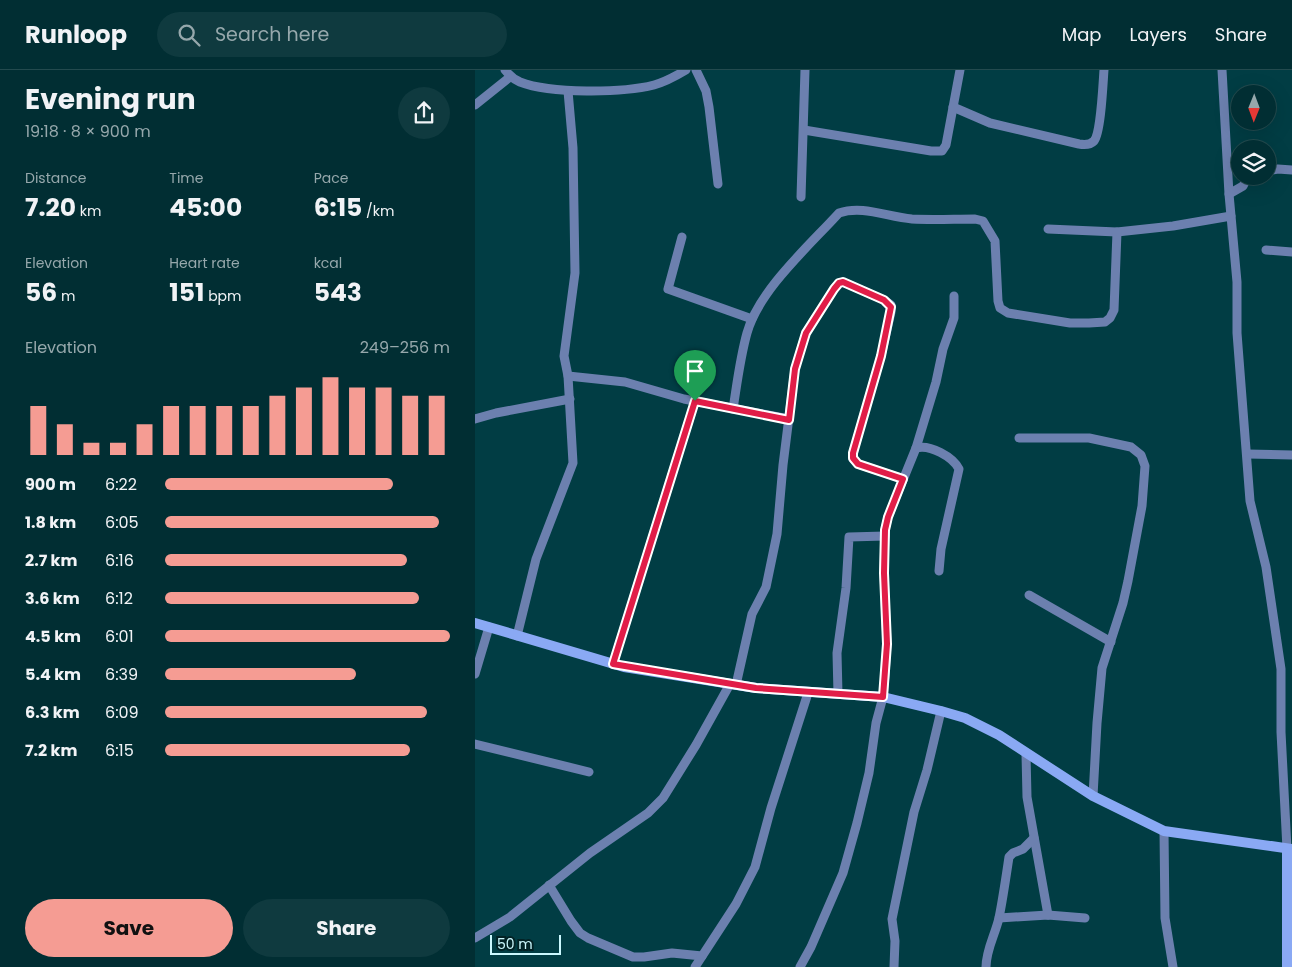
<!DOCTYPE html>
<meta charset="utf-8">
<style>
body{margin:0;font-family:Poppins,sans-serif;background:#0f3a3f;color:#f1f3f6;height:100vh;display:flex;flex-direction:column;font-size:19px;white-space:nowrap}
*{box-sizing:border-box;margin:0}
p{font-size:16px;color:#96a8ac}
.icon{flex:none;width:28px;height:28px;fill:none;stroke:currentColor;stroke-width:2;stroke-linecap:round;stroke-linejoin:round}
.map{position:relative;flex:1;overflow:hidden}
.details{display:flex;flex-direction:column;background:#012e33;width:475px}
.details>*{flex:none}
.needle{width:32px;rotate:181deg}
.fabs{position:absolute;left:756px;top:15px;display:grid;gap:10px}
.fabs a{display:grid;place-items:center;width:45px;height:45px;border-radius:50%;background:#012e33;box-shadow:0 5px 20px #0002,0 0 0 1px #234a4e;font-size:25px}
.scale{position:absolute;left:15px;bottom:12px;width:71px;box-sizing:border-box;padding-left:5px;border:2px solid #cbf8fe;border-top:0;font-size:14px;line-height:18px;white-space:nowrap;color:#cbf8fe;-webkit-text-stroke:4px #022225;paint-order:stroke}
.pin{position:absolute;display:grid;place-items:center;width:42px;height:42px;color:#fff;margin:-51px -21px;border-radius:50% 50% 50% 0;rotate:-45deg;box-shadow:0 0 5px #0007}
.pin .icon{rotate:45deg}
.round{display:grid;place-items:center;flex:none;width:52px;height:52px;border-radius:26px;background:#0f3a3f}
.overview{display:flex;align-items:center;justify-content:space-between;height:85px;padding:0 25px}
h1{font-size:28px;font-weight:700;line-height:38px}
.figures{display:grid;grid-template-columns:repeat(3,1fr);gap:8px;height:85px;padding:5px 25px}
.figures div{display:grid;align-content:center}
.figures b{font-size:25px;font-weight:700}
.figures small{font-size:14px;font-weight:400}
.figures p{font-size:14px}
.chart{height:140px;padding:10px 25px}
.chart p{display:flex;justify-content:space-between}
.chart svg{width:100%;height:90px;margin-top:5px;stroke:#f59c93;stroke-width:6}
.primary-button{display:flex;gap:10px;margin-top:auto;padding:10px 25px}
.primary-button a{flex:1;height:58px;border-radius:30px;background:#f59c93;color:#111;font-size:20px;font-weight:700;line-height:58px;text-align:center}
.primary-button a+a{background:#0f3a3f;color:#f1f3f6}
ul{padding:0 25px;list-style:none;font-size:16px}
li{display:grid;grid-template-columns:80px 60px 1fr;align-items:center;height:38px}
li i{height:12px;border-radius:6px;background:#f59c93}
header{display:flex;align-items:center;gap:30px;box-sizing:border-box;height:70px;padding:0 25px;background:#012e33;border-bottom:1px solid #234a4e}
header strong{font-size:24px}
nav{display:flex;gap:28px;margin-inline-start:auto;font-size:18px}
.search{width:350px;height:45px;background:#0f3a3f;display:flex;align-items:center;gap:12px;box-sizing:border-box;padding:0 18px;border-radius:28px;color:#96a8ac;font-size:19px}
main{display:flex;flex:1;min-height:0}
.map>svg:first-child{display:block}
</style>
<header>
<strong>Runloop</strong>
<div class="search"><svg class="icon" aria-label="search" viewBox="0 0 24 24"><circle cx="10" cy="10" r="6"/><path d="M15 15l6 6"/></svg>Search here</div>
<nav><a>Map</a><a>Layers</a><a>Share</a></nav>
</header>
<main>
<section class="details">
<div class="overview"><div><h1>Evening run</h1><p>19:18 · 8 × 900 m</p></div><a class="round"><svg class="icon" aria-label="share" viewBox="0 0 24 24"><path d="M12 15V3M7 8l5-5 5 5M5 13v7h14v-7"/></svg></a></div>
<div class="figures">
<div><p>Distance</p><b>7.20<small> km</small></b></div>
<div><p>Time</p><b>45:00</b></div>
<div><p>Pace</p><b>6:15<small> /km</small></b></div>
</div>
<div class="figures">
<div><p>Elevation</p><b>56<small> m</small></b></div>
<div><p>Heart rate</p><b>151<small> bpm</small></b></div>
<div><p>kcal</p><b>543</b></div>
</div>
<div class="chart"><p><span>Elevation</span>249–256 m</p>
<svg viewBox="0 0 160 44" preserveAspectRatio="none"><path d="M5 44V20M15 44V29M25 44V38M35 44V38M45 44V29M55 44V20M65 44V20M75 44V20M85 44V20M95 44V15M105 44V11M115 44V6M125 44V11M135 44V11M145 44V15M155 44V15"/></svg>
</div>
<ul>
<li><b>900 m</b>6:22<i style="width:80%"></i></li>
<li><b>1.8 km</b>6:05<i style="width:96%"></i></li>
<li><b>2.7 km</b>6:16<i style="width:85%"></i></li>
<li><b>3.6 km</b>6:12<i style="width:89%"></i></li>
<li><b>4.5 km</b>6:01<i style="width:100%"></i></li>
<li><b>5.4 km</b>6:39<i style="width:67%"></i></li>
<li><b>6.3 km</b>6:09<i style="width:92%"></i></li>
<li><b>7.2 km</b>6:15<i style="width:86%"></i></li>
</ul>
<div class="primary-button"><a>Save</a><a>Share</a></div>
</section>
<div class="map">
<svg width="817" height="897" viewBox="0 0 817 897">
<rect width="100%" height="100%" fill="#013d44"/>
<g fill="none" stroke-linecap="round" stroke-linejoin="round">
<!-- street -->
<g stroke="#6c80af" stroke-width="9">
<path d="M30 0C34 5 38 9 45 12 76 24 147 23 179 15 190 12 201 6 211 0"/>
<path d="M221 0 231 21 234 37 243 114"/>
<path d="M747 0 754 124 762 212V263L775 431 791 497 806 599V662L812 779"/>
<path d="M0 35 35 7"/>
<path d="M478 37 515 53 604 74C609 75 615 75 619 71 626 63 628 12 629 0"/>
<path d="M329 60 456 81H467L471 75 485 0"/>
<path d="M792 101 803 99 817 100"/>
<path d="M754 124 768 116 773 106"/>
<path d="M326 127 330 0"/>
<path d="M573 159 642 162 698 156 756 146"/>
<path d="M207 167 193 219 277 249"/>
<path d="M791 180 817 182"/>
<path d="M93 306 150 312 209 329 314 349"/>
<path d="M258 339C262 314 265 288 272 263 284 220 334 176 364 143 388 135 412 147 437 149 458 150 479 149 500 149L508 151 520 171 523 231 525 238 533 243 595 253H614L630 252 635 248 639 240 642 162"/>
<path d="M0 349 21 343 95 329"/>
<path d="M544 368H614L656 377 666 385 670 396 667 436 653 511 648 533 627 598 622 653 618 726"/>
<path d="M441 378C455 374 478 387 484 399L466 479 464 501"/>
<path d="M772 384 817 385"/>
<path d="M554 525 636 572"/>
<path d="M42 566 61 489 98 393 93 306 89 286 100 203 98 78 93 21"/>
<path d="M138 594 220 331"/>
<path d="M0 604 14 557"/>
<path d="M261 615 277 544 291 517 302 464 308 395 320 299 331 263 359 219 364 213 368 212 409 230 416 235V242L406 286 378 383V389L383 394 428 409"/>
<path d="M363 624 362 583 371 518 374 467 410 466"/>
<path d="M0 674 114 702"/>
<path d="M551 684 552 727 573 845"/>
<path d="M689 761 690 848 698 897"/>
<path d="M74 815 96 851 105 863 113 868 158 887H169L197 883 227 886"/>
<path d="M524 848 573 845 610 848"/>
<path d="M0 868 35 847 115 783 173 743 188 728 221 675 255 614"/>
<path d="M220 897 261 834 280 797 296 738 333 623"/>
<path d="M325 897 336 877 368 803 382 753 394 703 401 653 408 627 410 605 412 574 409 503 410 460 413 447 441 378 461 312 468 279 479 248V226"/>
<path d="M419 897 420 871 417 849 439 742 452 700 466 641"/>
<path d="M511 897C511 880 520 865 524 848 528 828 531 807 534 787L538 783 548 779 559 768"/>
</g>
<!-- secondary -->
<g stroke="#8aa9f4" stroke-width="10">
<path d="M0 553 149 597 281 618 408 627 466 641 490 648 524 665 618 726 689 761 817 779"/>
<path d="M812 779V897"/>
</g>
</g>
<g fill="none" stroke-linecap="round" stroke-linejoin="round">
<defs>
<path id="route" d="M368 212 409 230 416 237 406 286 378 383V388L383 394 428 409 413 447 410 460 409 503 412 574 408 627 281 618 138 594 220 331 314 350 320 299 331 263 359 219 364 213Z"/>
</defs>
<!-- route casing -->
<use href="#route" stroke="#fff" stroke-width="10"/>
<!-- route -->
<use href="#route" stroke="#e11d48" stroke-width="6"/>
</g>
</svg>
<div class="fabs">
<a><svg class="needle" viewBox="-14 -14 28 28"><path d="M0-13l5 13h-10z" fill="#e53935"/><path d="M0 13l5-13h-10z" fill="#96a8ac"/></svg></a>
<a><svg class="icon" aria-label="layers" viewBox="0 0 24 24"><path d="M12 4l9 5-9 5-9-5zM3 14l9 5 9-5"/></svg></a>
</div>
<div class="scale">50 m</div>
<div class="pin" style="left:220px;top:331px;background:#1e9e55"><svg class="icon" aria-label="arrive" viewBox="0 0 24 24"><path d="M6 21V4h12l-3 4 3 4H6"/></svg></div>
</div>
</main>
